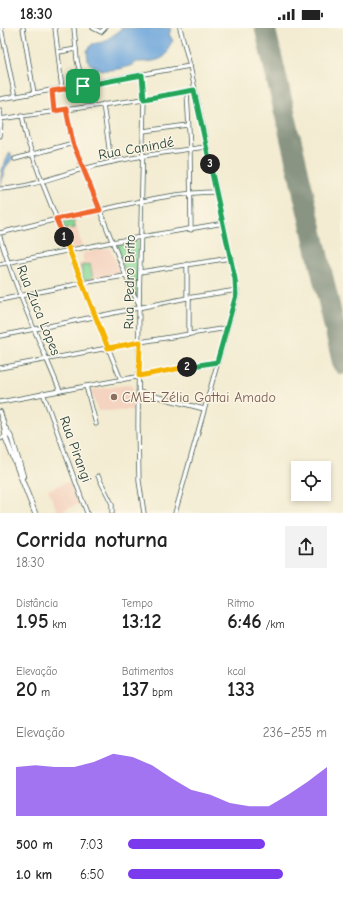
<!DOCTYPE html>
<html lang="pt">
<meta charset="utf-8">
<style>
body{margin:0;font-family:"Comic Neue",sans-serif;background:#f2f2f2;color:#222;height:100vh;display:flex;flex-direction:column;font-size:15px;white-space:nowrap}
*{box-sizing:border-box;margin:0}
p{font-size:13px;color:#767676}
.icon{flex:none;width:22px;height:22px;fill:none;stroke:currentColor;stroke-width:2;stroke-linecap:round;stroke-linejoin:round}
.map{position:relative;height:485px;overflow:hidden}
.drawer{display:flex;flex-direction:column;background:#fff;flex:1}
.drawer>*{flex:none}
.tools{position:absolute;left:291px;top:433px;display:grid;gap:8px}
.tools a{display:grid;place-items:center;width:40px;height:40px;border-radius:0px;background:#fff;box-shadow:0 2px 6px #0003;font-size:20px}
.pin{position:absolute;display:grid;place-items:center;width:34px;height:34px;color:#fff;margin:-17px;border-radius:8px;box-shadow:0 2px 6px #0006}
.km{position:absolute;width:20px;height:20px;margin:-10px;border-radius:50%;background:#222;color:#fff;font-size:11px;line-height:20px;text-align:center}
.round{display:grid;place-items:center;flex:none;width:42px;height:42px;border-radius:0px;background:#f2f2f2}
.summary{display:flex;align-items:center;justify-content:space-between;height:68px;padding:0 16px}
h1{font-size:22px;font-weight:700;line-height:30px}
.stats{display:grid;grid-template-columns:repeat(3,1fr);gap:6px;height:68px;padding:4px 16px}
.stats div{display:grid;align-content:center}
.stats b{font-size:20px;font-weight:700}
.stats small{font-size:11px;font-weight:400}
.stats p{font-size:11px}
.chart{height:112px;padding:8px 16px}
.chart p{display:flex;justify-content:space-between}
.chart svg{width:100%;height:72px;margin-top:4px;fill:#7c3aed;opacity:.7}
ul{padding:0 16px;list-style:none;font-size:13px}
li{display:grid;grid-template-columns:64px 48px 1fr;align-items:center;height:30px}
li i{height:10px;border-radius:5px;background:#7c3aed}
.status{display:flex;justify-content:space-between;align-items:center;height:28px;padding:0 20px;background:#fff;direction:ltr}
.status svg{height:11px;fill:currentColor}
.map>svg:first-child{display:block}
</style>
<div class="status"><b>18:30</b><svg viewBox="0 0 49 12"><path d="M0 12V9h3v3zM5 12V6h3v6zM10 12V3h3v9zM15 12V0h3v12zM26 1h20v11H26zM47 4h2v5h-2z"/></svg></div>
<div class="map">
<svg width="343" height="485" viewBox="0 0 343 485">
<rect width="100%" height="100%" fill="#fcf5e5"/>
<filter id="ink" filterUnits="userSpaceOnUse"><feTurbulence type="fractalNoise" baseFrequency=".025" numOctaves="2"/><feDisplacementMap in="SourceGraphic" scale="8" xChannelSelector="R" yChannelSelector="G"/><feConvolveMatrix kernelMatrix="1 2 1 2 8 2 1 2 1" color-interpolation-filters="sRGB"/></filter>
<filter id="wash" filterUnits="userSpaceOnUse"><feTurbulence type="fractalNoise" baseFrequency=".012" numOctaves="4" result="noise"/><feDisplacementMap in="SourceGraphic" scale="16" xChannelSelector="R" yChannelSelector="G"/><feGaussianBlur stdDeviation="0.9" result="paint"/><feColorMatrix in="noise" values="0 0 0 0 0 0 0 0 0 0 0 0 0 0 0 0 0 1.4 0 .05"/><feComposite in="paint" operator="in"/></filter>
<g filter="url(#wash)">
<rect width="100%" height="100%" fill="#f3ecd2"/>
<!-- built -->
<g fill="#f4d3c0">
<path d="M75 192 82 219 71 221 60 195Z"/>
<path d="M110 220 121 247 83 253 77 237 83 235V225Z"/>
<path d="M132 356 135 376H133L135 382 98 383 91 362Z"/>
<path d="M72 452 81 475 58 485 48 462Z"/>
</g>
<!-- green -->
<g fill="#87d797" stroke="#538a66">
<path d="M74 193 75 200 64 201 63 195Z"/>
<path d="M138 213 137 272 115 218Z"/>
<path d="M90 236 93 250 83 252 81 238Z"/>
</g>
<!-- water -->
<g fill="#6ca5db" stroke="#467188">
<path d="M121 0H172L169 6 173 13C169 17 169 20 167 25 163 34 146 34 137 34 131 40 104 45 96 40 93 39 90 36 88 33L87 23 92 16 103 14 118 4Z"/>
<path d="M10 124 13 130 5 140 0 161 2 141Z"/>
</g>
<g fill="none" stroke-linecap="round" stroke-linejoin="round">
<!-- runway -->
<path stroke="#899483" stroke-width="21" d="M265 0 343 336"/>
</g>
</g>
<g filter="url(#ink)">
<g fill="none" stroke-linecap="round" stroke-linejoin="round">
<defs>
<g id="minor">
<path d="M1 0 15 69"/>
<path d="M23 0 34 65"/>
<path d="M55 0 62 61"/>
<path d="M74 0 77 32 83 57"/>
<path d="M93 0 101 4 105 0"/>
<path d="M59 24 76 21"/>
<path d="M142 47 144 71 139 279 138 397 139 453 144 485"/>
<path d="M52 63 54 83"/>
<path d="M187 64 190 121 191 202"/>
<path d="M0 71 190 38"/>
<path d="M103 76 111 134"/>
<path d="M66 81 73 115 132 263 139 276"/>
<path d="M0 82 1 91 0 108"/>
<path d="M22 87 27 111 42 154 121 352"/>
<path d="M0 91 144 71 194 62"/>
<path d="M144 103 188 97"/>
<path d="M15 131 73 115"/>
<path d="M0 161C29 160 56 148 83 141 123 130 165 124 206 119"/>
<path d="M0 205C35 196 70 188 105 181 141 173 179 164 217 164"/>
<path d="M0 209C16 262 39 312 60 363"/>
<path d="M0 236 112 214 224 195"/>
<path d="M140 244 231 230"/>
<path d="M187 270V236"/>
<path d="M0 272 82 255 125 248"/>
<path d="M189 306V269"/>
<path d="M0 308 187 270 237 262"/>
<path d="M0 340 140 314 227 300"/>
<path d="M86 358 96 396"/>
<path d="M139 364 204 381"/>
<path d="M43 365 87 485"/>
<path d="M0 374 217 334"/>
<path d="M0 411 6 408"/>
<path d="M98 448 112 476V485"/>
<path d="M175 485 234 277 237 267 235 251 190 38 180 0"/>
</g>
<g id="tertiary">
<path d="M0 384 4 398 6 411 35 485"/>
<path d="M6 401 12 411 23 448"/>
</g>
</defs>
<!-- minor casing -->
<use href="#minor" stroke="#3f574c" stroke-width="5"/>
<!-- tertiary casing -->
<use href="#tertiary" stroke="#3f574c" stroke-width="6"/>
<!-- minor -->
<use href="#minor" stroke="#fff" stroke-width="3.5"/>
<!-- tertiary -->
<use href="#tertiary" stroke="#fff" stroke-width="4.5"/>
</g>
</g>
<g fill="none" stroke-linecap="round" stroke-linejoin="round" filter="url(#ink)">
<defs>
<path id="split-1" d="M64 209 56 191 100 182 73 115 66 81 54 83 52 63 83 58"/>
<path id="split-2" d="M64 209 108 320 140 314 139 348 187 339"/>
<path id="split-3" d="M187 339 217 334 236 267 235 251 210 136"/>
<path id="split-4" d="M83 58 142 47 144 71 194 62 210 136"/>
</defs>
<!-- split-1 casing -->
<use href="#split-1" stroke="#fff" stroke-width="8"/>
<!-- split-2 casing -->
<use href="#split-2" stroke="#fff" stroke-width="8"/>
<!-- split-3 casing -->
<use href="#split-3" stroke="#fff" stroke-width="8"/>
<!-- split-4 casing -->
<use href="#split-4" stroke="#fff" stroke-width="8"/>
<!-- split-1 -->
<use href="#split-1" stroke="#f0652b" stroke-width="5"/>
<!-- split-2 -->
<use href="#split-2" stroke="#f5b400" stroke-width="5"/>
<!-- split-3 -->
<use href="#split-3" stroke="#22a559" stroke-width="5"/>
<!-- split-4 -->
<use href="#split-4" stroke="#22a559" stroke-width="5"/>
</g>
<!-- markers -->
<circle fill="#8d6e63" stroke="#fcf5e5" stroke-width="1.5" cx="114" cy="369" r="4"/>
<g text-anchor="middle" stroke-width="3" stroke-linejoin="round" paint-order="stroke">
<!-- street labels -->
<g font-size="14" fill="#1f3d34" stroke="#fcf5e5">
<text transform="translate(136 120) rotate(-10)" y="5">Rua Canindé</text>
<text transform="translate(129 254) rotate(-89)" y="5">Rua Pedro Brito</text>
<text transform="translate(39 282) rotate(68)" y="5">Rua Zuca Lopes</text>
<text transform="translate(76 421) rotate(70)" y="5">Rua Pirangi</text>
</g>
<!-- education labels -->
<g font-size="14" fill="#785e54" stroke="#fcf5e5" text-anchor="start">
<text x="122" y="374">CMEI Zélia Gattai Amado</text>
</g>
</g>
</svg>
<div class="tools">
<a><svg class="icon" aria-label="locate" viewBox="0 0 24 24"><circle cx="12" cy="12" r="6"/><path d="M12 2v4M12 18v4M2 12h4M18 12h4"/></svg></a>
</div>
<div class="pin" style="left:83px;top:58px;background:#1e9e55"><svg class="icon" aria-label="arrive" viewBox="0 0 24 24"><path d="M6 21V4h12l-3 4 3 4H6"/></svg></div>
<b class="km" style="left:64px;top:209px">1</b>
<b class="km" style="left:187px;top:339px">2</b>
<b class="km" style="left:210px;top:136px">3</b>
</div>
<section class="drawer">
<div class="summary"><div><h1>Corrida noturna</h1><p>18:30</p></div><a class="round"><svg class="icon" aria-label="share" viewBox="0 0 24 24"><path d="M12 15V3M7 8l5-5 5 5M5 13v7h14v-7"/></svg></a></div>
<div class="stats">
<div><p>Distância</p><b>1.95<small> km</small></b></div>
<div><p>Tempo</p><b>13:12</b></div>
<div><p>Ritmo</p><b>6:46<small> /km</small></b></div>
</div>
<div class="stats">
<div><p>Elevação</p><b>20<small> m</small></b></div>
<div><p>Batimentos</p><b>137<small> bpm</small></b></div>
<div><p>kcal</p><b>133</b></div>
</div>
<div class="chart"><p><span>Elevação</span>236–255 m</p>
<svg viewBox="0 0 160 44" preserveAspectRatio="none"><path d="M0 44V14L10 13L20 14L30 14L40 11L50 6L60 8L70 13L80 21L90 28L100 31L110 36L120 38L130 38L140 31L150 23L160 14V44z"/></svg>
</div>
<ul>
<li><b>500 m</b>7:03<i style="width:69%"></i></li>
<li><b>1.0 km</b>6:50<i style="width:78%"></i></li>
</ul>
</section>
